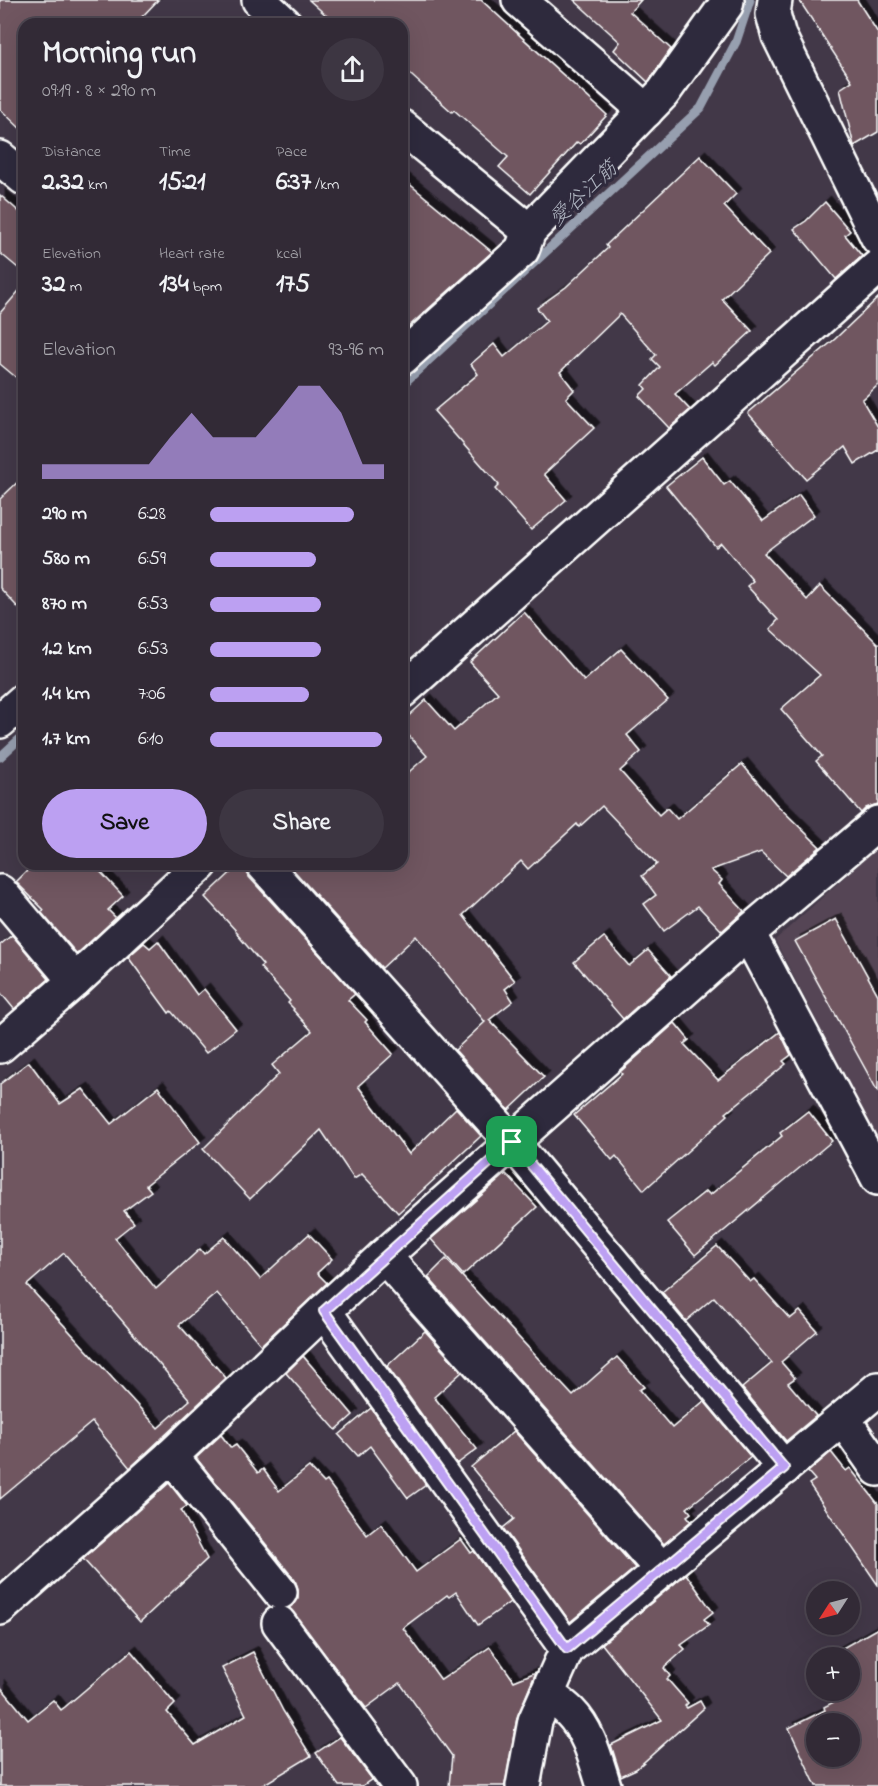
<!DOCTYPE html>
<meta charset="utf-8">
<style>
body{margin:0;font-family:"Indie Flower","Klee One",sans-serif;background:#3d3642;color:#f1f3f6;height:100vh;display:flex;flex-direction:column;font-size:22px;white-space:nowrap}
*{box-sizing:border-box;margin:0}
p{font-size:20px;color:#a8a7ad}
.icon{flex:none;width:33px;height:33px;fill:none;stroke:currentColor;stroke-width:2;stroke-linecap:round;stroke-linejoin:round}
.map{position:relative;flex:1;overflow:hidden}
.panel{position:absolute;left:18px;top:18px;width:390px;height:852px;display:flex;flex-direction:column;background:#322a36;border-radius:18px;box-shadow:0 6px 24px #0002,0 0 0 2px #4d4651}
.panel>*{flex:none}
.needle{width:39px;rotate:234deg}
.tools{position:absolute;left:806px;top:1581px;display:grid;gap:12px}
.tools a{display:grid;place-items:center;width:54px;height:54px;border-radius:50%;background:#322a36;box-shadow:0 6px 24px #0002,0 0 0 2px #4d4651;font-size:30px}
.pin{position:absolute;display:grid;place-items:center;width:51px;height:51px;color:#fff;margin:-26px;border-radius:12px;box-shadow:0 3px 9px #0006}
.round{display:grid;place-items:center;flex:none;width:63px;height:63px;border-radius:32px;background:#3d3642}
.head{display:flex;align-items:center;justify-content:space-between;height:102px;padding:0 24px}
h1{font-size:33px;font-weight:800;line-height:45px}
.metrics{display:grid;grid-template-columns:repeat(3,1fr);gap:9px;height:102px;padding:6px 24px}
.metrics div{display:grid;align-content:center}
.metrics b{font-size:26px;font-weight:800}
.metrics small{font-size:16px;font-weight:400}
.metrics p{font-size:16px}
.chart{height:168px;padding:12px 24px}
.chart p{display:flex;justify-content:space-between}
.chart svg{width:100%;height:108px;margin-top:6px;fill:#bca0f2;opacity:.7}
.primary-button{display:flex;gap:12px;margin-top:auto;padding:12px 24px}
.primary-button a{flex:1;height:69px;border-radius:36px;background:#bca0f2;color:#111;font-size:24px;font-weight:800;line-height:69px;text-align:center}
.primary-button a+a{background:#3d3642;color:#f1f3f6}
ul{padding:0 24px;list-style:none;font-size:20px}
li{display:grid;grid-template-columns:96px 72px 1fr;align-items:center;height:45px}
li i{height:15px;border-radius:8px;background:#bca0f2}
.map>svg:first-child{display:block}
</style>
<div class="map">
<svg width="878" height="1786" viewBox="0 0 878 1786">
<defs>
<filter id="shadow"><feDropShadow dx="5.5" dy="-5.5" stdDeviation="0" flood-color="#0009"/></filter>
</defs>
<rect width="100%" height="100%" fill="#423848"/>
<filter id="ink" filterUnits="userSpaceOnUse"><feTurbulence type="fractalNoise" baseFrequency=".0167" numOctaves="2"/><feDisplacementMap in="SourceGraphic" scale="12" xChannelSelector="R" yChannelSelector="G"/><feConvolveMatrix kernelMatrix="1 2 1 2 8 2 1 2 1" color-interpolation-filters="sRGB"/></filter>
<g filter="url(#ink)">
<!-- built -->
<path fill="#544554" d="M878 847V1141L775 940Z"/>
<g fill="none" stroke-linecap="round" stroke-linejoin="round">
<!-- stream -->
<g stroke="#979faf" stroke-width="9">
<path d="M402 385 701 108 736 42 750 0"/>
<path d="M0 757 24 735"/>
</g>
</g>
<!-- building -->
<g fill="#6f5761" stroke="#fff" stroke-width="1.5" fill-rule="evenodd" filter="url(#shadow)">
<path d="M0 0H158L135 24H24V132L0 109Z"/>
<path d="M309 0H481L607 115 580 144 577 142 530 194 499 167 508 157 454 110 452 112 402 67V24H336Z"/>
<path d="M574 0H641L630 12 671 49 648 82 614 50 620 42Z"/>
<path d="M799 0H857L878 33V132L854 146 840 89 852 81Z"/>
<path d="M700 156 736 194 724 206 769 254 722 299 752 331 715 365 712 362 675 394 690 410 669 428 639 396 646 389 643 385 660 367 652 359 656 355 620 314 560 372 574 390 566 398 594 428 544 474 566 500 531 530 495 489 499 485 434 411 478 374 471 364 494 344 504 357 547 321 537 308 566 287 608 248 606 245Z"/>
<path d="M402 178 492 252 407 328 402 324Z"/>
<path d="M0 195 24 216V273L0 253Z"/>
<path d="M825 202 850 231 845 235 862 256 836 279 794 229 806 221Z"/>
<path d="M24 285V384L0 364V313Z"/>
<path d="M878 298V385L862 400 878 427V450L855 464 845 447 806 479 748 413 835 339Z"/>
<path d="M702 457 724 485 730 481 763 521 799 495 814 515 764 553 807 600 820 586 878 644V804L866 808 861 813 816 761 822 756 781 709 820 675 770 629 778 620 747 586 753 581 721 543 716 547 666 486Z"/>
<path d="M24 476V614L0 588V499Z"/>
<path d="M524 612 584 681 621 649 668 700 627 735 641 752 620 771 659 815 667 808 677 819 742 764 775 803 820 847 786 876 761 852 711 870 722 880 719 884 744 911 722 931 698 906 664 931 644 904 656 895 642 876 657 864 602 806 579 827 577 824 528 869 521 861 463 915 515 981 505 989 513 1001 489 1020 544 1077 509 1110 455 1050 485 1022 416 936 382 968 288 864H402V778L427 756 402 728V722L426 700 454 731 498 693 470 662Z"/>
<path d="M34 864H93L123 896 108 910 116 918 77 954 41 912 44 910 16 882Z"/>
<path d="M240 864H245L249 877 355 994 348 1000 367 1020 365 1022 393 1054 358 1086 409 1154 456 1108 481 1136 398 1213 362 1174 354 1179 321 1130 250 1199 203 1149 279 1074 272 1065 312 1031 293 1010 294 1009 288 1003 290 1001 260 967 263 965 237 934 238 933 205 897Z"/>
<path d="M836 919 878 995V1092L795 941Z"/>
<path d="M12 935 49 979 14 1009 0 992V945Z"/>
<path d="M604 937 629 966 648 950 671 976 623 1019 574 962Z"/>
<path d="M158 941 197 995 204 989 236 1029 206 1053 171 1011 169 1013 128 957 144 943 150 948Z"/>
<path d="M675 1023 689 1040 684 1044 718 1080 780 1032 791 1055 783 1061 786 1064 726 1113 728 1115 644 1190 616 1156 612 1160 574 1115 622 1074 620 1072Z"/>
<path d="M29 1062 60 1104 83 1089 111 1124 158 1087 200 1142 146 1185 151 1191 124 1211 134 1223 115 1238 156 1289 200 1249 204 1254 224 1237 260 1279 309 1234 332 1259 317 1273 327 1283 261 1345 217 1293 179 1325 226 1378 130 1468 92 1422 0 1499V1084ZM64 1253 190 1400 158 1428 27 1285Z"/>
<path d="M808 1111 832 1141 695 1255 667 1222 706 1191 710 1195 782 1136 780 1133Z"/>
<path d="M506 1174 537 1207 463 1275 431 1239Z"/>
<path d="M717 1246 750 1282 754 1279 790 1319 800 1311 817 1331 781 1362 795 1378 788 1383 816 1416 786 1441 742 1388 772 1363 714 1297 686 1321 662 1292Z"/>
<path d="M446 1259 573 1396 617 1357 644 1387 639 1390 672 1428 704 1401 751 1457 687 1508 691 1513 687 1516 691 1521 664 1544 428 1277Z"/>
<path d="M425 1331 462 1372 434 1397 477 1449 457 1464 387 1366Z"/>
<path d="M303 1356 353 1415 336 1430 286 1373Z"/>
<path d="M371 1408 426 1485 408 1498 370 1446 358 1456 339 1435Z"/>
<path d="M514 1431 635 1568 570 1622 503 1528 514 1519 471 1467Z"/>
<path d="M221 1435 231 1448 236 1445 258 1473 263 1469 279 1491 309 1467 324 1483 327 1481 367 1535 381 1524 416 1572 461 1539 471 1553 474 1551 510 1602 478 1625 456 1592 449 1597 447 1595 403 1628 441 1680 490 1647 514 1681 536 1672 517 1718 505 1786H449L452 1756 400 1683 366 1708 289 1608 298 1598V1589L295 1580 196 1458Z"/>
<path d="M831 1452 846 1471 850 1468 878 1504V1585L809 1484 815 1480 808 1472Z"/>
<path d="M169 1483 187 1506 181 1510 207 1559 140 1622 83 1559Z"/>
<path d="M686 1574 713 1612 704 1619 709 1625 681 1645 685 1649 664 1668 670 1676 667 1679 688 1703 685 1706 687 1708 700 1701 704 1708 636 1769 621 1776 611 1745 662 1720 602 1644Z"/>
<path d="M878 1628V1786H816L789 1728 825 1710 824 1707 834 1702 827 1690H849V1658H825ZM816 1724H849V1756H816Z"/>
<path d="M131 1651 175 1704 167 1712 195 1745 246 1715 222 1668 253 1652 283 1711 311 1756 261 1786H0V1686L28 1720 53 1700 61 1710 65 1707Z"/>
<path d="M340 1737 372 1779 362 1786H339L316 1753Z"/>
</g>
<g fill="none" stroke-linecap="round" stroke-linejoin="round">
<defs>
<g id="minor">
<path d="M259 0 285 24"/>
<path d="M519 0 646 111"/>
<path d="M775 0 773 14 779 36 878 238"/>
<path d="M402 127 529 231"/>
<path d="M0 158 24 178"/>
<path d="M402 358 522 250 529 231 663 93 726 5 727 0"/>
<path d="M402 691 878 267"/>
<path d="M0 721 24 700"/>
<path d="M263 864 512 1142 784 1468"/>
<path d="M0 892 75 981"/>
<path d="M748 933 878 1178"/>
<path d="M0 1046 75 981 201 864"/>
<path d="M384 1256 662 1570"/>
<path d="M324 1311 567 1649"/>
<path d="M843 1419 878 1469"/>
<path d="M171 1456 280 1592"/>
<path d="M0 1608 171 1456 324 1311 384 1256 748 933 878 823"/>
<path d="M279 1623 400 1786"/>
<path d="M547 1694C555 1700 563 1705 570 1712 589 1731 596 1761 604 1786"/>
<path d="M523 1786 535 1721 567 1649 878 1389"/>
</g>
</defs>
<!-- minor casing -->
<use href="#minor" stroke="#fff" stroke-width="38"/>
<!-- minor -->
<use href="#minor" stroke="#2f2a3d" stroke-width="33"/>
</g>
</g>
<g fill="none" stroke-linecap="round" stroke-linejoin="round" filter="url(#ink)">
<defs>
<path id="route" d="M512 1142 784 1468 567 1649 324 1311Z"/>
</defs>
<!-- route casing -->
<use href="#route" stroke="#fff" stroke-width="12"/>
<!-- route -->
<use href="#route" stroke="#bca0f2" stroke-width="8"/>
</g>
<g text-anchor="middle" stroke-width="6" stroke-linejoin="round" paint-order="stroke">
<!-- water labels -->
<g font-size="21" font-style="italic" fill="#b1b7c3" stroke="#2f2a3d">
<text transform="translate(583 193) rotate(-43)" y="7">愛谷江筋</text>
</g>
</g>
</svg>
<div class="tools">
<a><svg class="needle" viewBox="-14 -14 28 28"><path d="M0-13l5 13h-10z" fill="#e53935"/><path d="M0 13l5-13h-10z" fill="#a8a7ad"/></svg></a>
<a>+</a>
<a>−</a>
</div>
<div class="pin" style="left:512px;top:1142px;background:#1e9e55"><svg class="icon" aria-label="arrive" viewBox="0 0 24 24"><path d="M6 21V4h12l-3 4 3 4H6"/></svg></div>
<section class="panel">
<div class="head"><div><h1>Morning run</h1><p>09:19 · 8 × 290 m</p></div><a class="round"><svg class="icon" aria-label="share" viewBox="0 0 24 24"><path d="M12 15V3M7 8l5-5 5 5M5 13v7h14v-7"/></svg></a></div>
<div class="metrics">
<div><p>Distance</p><b>2.32<small> km</small></b></div>
<div><p>Time</p><b>15:21</b></div>
<div><p>Pace</p><b>6:37<small> /km</small></b></div>
</div>
<div class="metrics">
<div><p>Elevation</p><b>32<small> m</small></b></div>
<div><p>Heart rate</p><b>134<small> bpm</small></b></div>
<div><p>kcal</p><b>175</b></div>
</div>
<div class="chart"><p><span>Elevation</span>93–96 m</p>
<svg viewBox="0 0 160 44" preserveAspectRatio="none"><path d="M0 44V38L10 38L20 38L30 38L40 38L50 38L60 27L70 17L80 27L90 27L100 27L110 17L120 6L130 6L140 17L150 38L160 38V44z"/></svg>
</div>
<ul>
<li><b>290 m</b>6:28<i style="width:83%"></i></li>
<li><b>580 m</b>6:59<i style="width:61%"></i></li>
<li><b>870 m</b>6:53<i style="width:64%"></i></li>
<li><b>1.2 km</b>6:53<i style="width:64%"></i></li>
<li><b>1.4 km</b>7:06<i style="width:57%"></i></li>
<li><b>1.7 km</b>6:10<i style="width:99%"></i></li>
</ul>
<div class="primary-button"><a>Save</a><a>Share</a></div>
</section>
</div>
